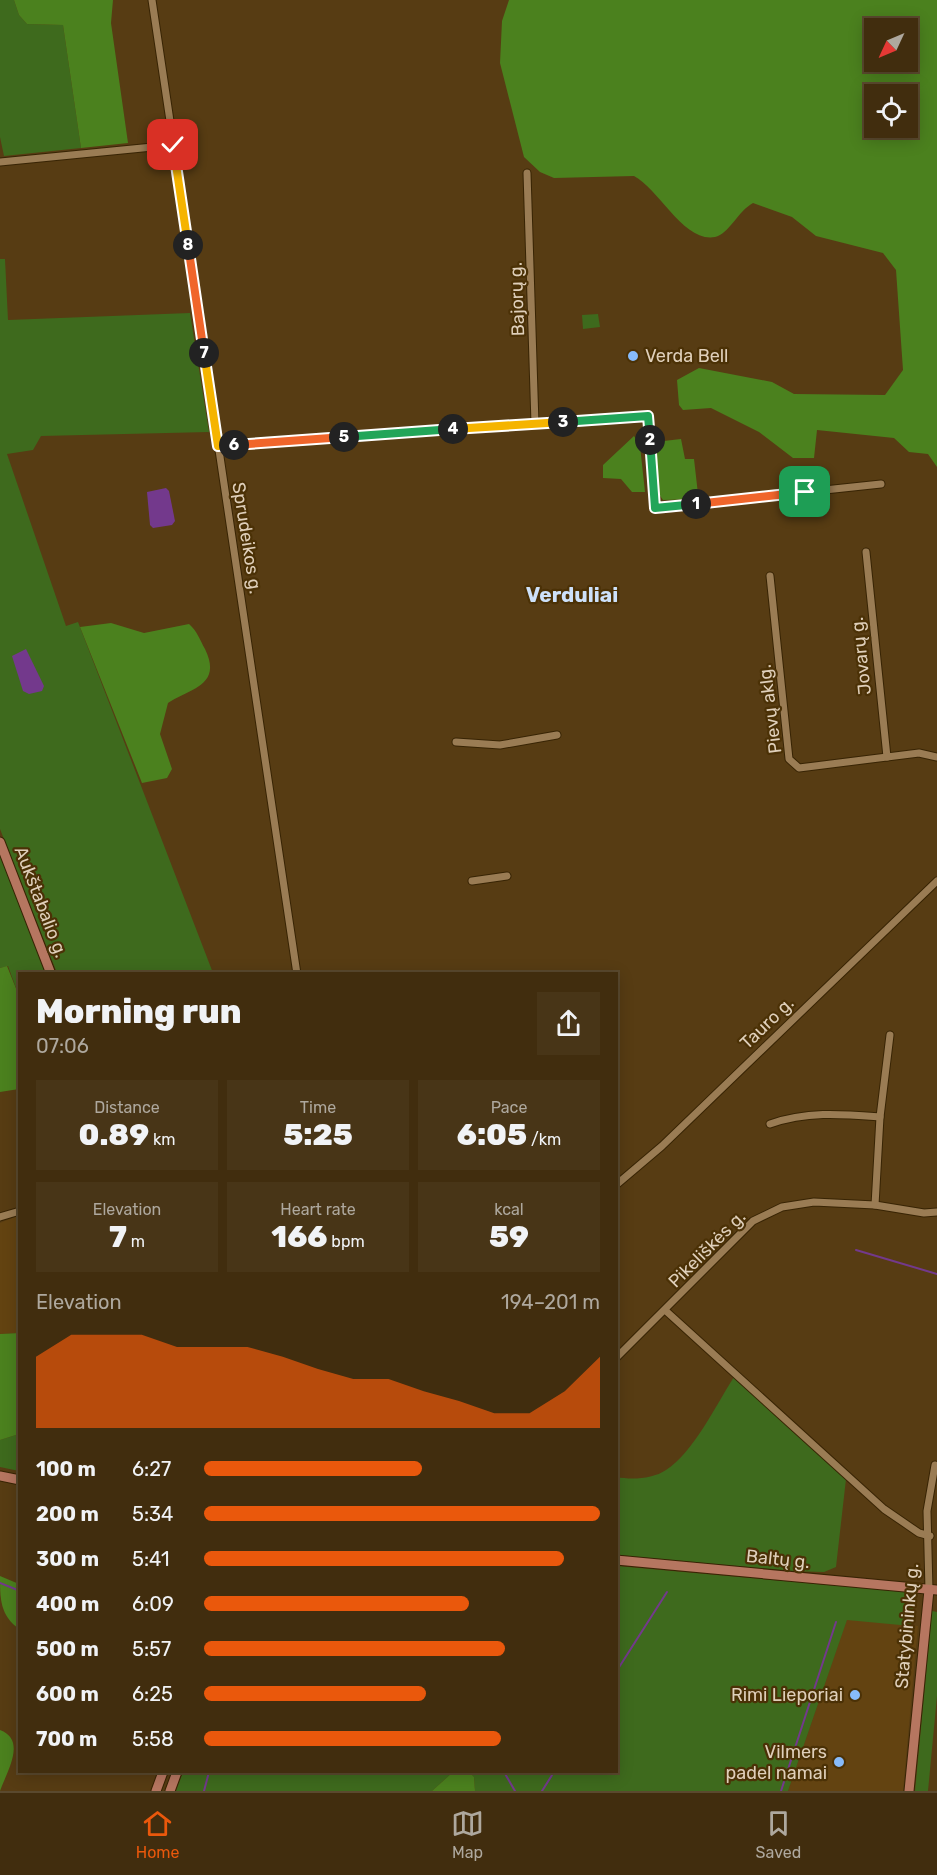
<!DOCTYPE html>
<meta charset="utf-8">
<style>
body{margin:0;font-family:Rubik,sans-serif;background:#483517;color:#f1f3f6;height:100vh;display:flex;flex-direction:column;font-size:22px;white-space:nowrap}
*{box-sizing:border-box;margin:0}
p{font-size:20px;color:#aea89e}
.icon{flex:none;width:33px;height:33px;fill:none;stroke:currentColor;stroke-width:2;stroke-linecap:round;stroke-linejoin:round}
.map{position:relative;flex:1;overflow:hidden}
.details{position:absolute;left:18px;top:972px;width:600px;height:801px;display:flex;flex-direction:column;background:#412d0e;border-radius:0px;box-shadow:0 3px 15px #0003,0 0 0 2px #5a492e}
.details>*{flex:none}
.needle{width:39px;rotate:226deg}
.tools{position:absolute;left:864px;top:18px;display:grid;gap:12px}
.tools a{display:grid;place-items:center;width:54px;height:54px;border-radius:0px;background:#412d0e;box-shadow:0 3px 15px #0003,0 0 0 2px #5a492e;font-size:30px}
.pin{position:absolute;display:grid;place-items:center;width:51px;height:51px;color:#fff;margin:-26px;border-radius:12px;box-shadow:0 3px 9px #0006}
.km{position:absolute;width:30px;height:30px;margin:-15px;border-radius:50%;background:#222;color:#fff;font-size:16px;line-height:30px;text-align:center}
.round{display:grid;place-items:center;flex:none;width:63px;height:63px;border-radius:0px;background:#483517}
.head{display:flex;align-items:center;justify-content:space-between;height:102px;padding:0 18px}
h1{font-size:33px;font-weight:800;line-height:45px}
.metrics{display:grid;grid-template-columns:repeat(3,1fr);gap:9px;height:102px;padding:6px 18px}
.metrics div{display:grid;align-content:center;border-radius:0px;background:#483517;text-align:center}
.metrics b{font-size:30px;font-weight:800}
.metrics small{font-size:16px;font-weight:400}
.metrics p{font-size:16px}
.chart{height:168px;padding:12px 18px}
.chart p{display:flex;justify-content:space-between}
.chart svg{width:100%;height:108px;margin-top:6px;fill:#ea580c;opacity:.7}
ul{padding:0 18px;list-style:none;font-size:20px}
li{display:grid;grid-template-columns:96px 72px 1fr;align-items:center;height:45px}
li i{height:15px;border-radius:8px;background:#ea580c}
.tab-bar{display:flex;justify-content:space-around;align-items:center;height:84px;border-top:2px solid #5a492e;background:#412d0e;font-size:16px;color:#aea89e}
.tab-bar a{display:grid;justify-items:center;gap:3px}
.tab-bar .current{color:#ea580c}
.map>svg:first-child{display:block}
</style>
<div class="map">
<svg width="937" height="1791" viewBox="0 0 937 1791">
<rect width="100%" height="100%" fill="#573c13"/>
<!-- built -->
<g fill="#634311">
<path d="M19 1215V1333L0 1334V1223Z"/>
<path d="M847 1619 918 1626 903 1791H788Z"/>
</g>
<!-- green -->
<g fill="#3e6a1d">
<path d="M0 0H14L19 15 27 24 63 25 81 148 4 156 0 137Z"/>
<path d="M0 259H5L8 320 190 313 209 432 41 436 33 450 7 454 66 626 78 622 213 973H57L0 829Z"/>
<path d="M598 314 600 327 583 329 582 315Z"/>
<path d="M0 854 47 973 20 974 19 996 8 966 0 968Z"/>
<path d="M734 1377 846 1479 836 1567 824 1572 790 1571 617 1555V1477C631 1480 653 1479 666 1470 693 1453 716 1405 734 1377Z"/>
<path d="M19 1434V1471L0 1467V1440Z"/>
<path d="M617 1566 905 1592 914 1598 911 1626 847 1620 788 1791H475L474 1777 469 1772H616Z"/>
<path d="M932 1611 937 1612V1696L928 1791H915Z"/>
<path d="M183 1772H453L432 1791H176Z"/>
</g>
<!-- forest -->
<g fill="#4b811e" fill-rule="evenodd">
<path d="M14 0H113L111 23 128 143 81 148 63 25 27 24 19 15Z"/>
<path d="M509 0H937V467L928 454 909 452 894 438 817 430 814 458H793L759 432 711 408 683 410 679 405 677 380 699 368 772 382 794 394 885 395 903 370 896 270 883 253 816 236 792 217 753 203C738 211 729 234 715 237 684 243 659 189 634 176L554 178 540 172 524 157 500 63 502 21ZM874 28H908V62H874ZM874 94H908V128H874Z"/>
<path d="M634 436 640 446 645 492H632L621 479 603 478V465Z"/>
<path d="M681 439 685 459H694L698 494 695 499 663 500 658 493 655 442Z"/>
<path d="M111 623 144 633 189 624C197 631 200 640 205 649 223 686 189 689 168 703L160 734 172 769 167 778 142 783 80 627Z"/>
<path d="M7 966 19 996V1089L0 1092V968Z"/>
<path d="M20 1333 19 1434 0 1440V1334Z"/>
<path d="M0 1576 19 1584V1629C0 1615 0 1599 0 1576Z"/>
<path d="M0 1730C27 1740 7 1771 0 1791Z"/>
<path d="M453 1772H469L474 1777 475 1791H432Z"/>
</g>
<!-- water -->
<g fill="#73398c">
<path d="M166 488 169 491 175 521 172 525 153 528 150 525 147 492Z"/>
<path d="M26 649 44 686 42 691 29 694 23 691 12 656Z"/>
</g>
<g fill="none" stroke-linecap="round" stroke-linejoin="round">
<!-- stream -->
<g stroke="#73398c" stroke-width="2">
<path d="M856 1250 937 1274"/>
<path d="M0 1583 20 1591"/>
<path d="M616 1672 667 1592"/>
<path d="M504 1772 515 1791"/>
<path d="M204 1791 209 1772"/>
<path d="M542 1791 554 1772"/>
<path d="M781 1791 836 1622"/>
</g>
<defs>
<g id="street">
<path d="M152 0 297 974"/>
<path d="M0 162 173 145"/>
<path d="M527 173 535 424"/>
<path d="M218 446 648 416 655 508 881 484"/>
<path d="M866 552 887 757"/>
<path d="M770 576 789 759 799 768 919 753 937 757"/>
<path d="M456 742 500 745 557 735"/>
<path d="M472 881 507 876"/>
<path d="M770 1124C807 1111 841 1114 880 1117"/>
<path d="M616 1185 662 1146 937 881"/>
<path d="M875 1205 880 1117 890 1035"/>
<path d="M0 1217 20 1211"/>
<path d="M666 1311 884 1509 919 1533 930 1536"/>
<path d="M616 1358 753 1221 782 1207 814 1202 875 1205 924 1213 937 1212"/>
<path d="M929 1590 927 1511 935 1465"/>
</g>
<g id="secondary">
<path d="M0 842 51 974"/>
<path d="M0 1476 20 1480"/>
<path d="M616 1560 937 1590"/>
<path d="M156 1791 163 1772"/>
<path d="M170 1791 177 1772"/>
<path d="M909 1791 929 1590"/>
</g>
</defs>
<!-- street casing -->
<use href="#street" stroke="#382404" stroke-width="9"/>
<!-- secondary casing -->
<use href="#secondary" stroke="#382404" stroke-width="11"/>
<!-- street -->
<use href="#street" stroke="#9a7c54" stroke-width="7"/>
<!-- secondary -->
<use href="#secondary" stroke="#b67660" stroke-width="9"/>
</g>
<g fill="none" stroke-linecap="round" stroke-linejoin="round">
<defs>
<path id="split-1" d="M696 504 805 492"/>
<path id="split-2" d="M650 440 655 508 696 504"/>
<path id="split-3" d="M563 422 648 416 650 440"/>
<path id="split-4" d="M453 429 563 422"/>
<path id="split-5" d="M344 437 453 429"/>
<path id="split-6" d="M234 445 344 437"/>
<path id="split-7" d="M204 353 218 446 234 445"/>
<path id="split-8" d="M188 245 204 353"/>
<path id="split-9" d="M173 145 188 245"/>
</defs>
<!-- split-1 casing -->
<use href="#split-1" stroke="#fff" stroke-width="12"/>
<!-- split-2 casing -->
<use href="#split-2" stroke="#fff" stroke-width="12"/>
<!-- split-3 casing -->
<use href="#split-3" stroke="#fff" stroke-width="12"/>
<!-- split-4 casing -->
<use href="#split-4" stroke="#fff" stroke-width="12"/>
<!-- split-5 casing -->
<use href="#split-5" stroke="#fff" stroke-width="12"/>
<!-- split-6 casing -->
<use href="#split-6" stroke="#fff" stroke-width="12"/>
<!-- split-7 casing -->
<use href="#split-7" stroke="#fff" stroke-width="12"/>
<!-- split-8 casing -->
<use href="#split-8" stroke="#fff" stroke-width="12"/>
<!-- split-9 casing -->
<use href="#split-9" stroke="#fff" stroke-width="12"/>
<!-- split-1 -->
<use href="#split-1" stroke="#f0652b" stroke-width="8"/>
<!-- split-2 -->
<use href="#split-2" stroke="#22a559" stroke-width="8"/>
<!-- split-3 -->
<use href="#split-3" stroke="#22a559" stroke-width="8"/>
<!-- split-4 -->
<use href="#split-4" stroke="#f5b400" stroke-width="8"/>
<!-- split-5 -->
<use href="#split-5" stroke="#22a559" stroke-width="8"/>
<!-- split-6 -->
<use href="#split-6" stroke="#f0652b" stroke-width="8"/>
<!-- split-7 -->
<use href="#split-7" stroke="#f5b400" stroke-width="8"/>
<!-- split-8 -->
<use href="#split-8" stroke="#f0652b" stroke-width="8"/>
<!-- split-9 -->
<use href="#split-9" stroke="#f5b400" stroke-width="8"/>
</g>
<!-- markers -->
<g fill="#87bbfb" stroke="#4b3106" stroke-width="2">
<circle cx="633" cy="356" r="6"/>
<circle cx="855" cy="1695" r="6"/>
<circle cx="839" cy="1762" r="6"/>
</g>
<g text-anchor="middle" stroke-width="4.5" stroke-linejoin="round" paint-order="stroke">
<!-- street labels -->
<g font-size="18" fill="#dfcfba" stroke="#4b3106">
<text transform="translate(517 299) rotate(-92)" y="6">Bajorų g.</text>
<text transform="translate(247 538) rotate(81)" y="6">Sprudeikos g.</text>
<text transform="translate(861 656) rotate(-96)" y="6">Jovarų g.</text>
<text transform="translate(770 709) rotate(-97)" y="6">Pievų aklg.</text>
<text transform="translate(41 902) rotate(69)" y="6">Aukštabalio g.</text>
<text transform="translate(767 1023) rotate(-44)" y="6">Tauro g.</text>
<text transform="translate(707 1249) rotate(-45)" y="6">Pikeliškės g.</text>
<text transform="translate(778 1559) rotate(6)" y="6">Baltų g.</text>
<text transform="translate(907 1626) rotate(-85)" y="6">Statybininkų g.</text>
</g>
<!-- poi labels -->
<g font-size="18" fill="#dfcfba" stroke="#4b3106" text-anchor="end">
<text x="645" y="362" text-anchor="start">Verda Bell</text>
<text x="843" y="1701">Rimi Lieporiai</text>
<text x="827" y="1758">Vilmers<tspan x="827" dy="21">padel namai</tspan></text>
</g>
<!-- quarter labels -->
<g font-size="21" font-weight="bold" fill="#cde1fa" stroke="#4b3106">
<text x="572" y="602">Verduliai</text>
</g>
</g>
</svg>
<div class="tools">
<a><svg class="needle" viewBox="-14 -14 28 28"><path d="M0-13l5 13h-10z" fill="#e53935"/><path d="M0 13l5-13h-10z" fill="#aea89e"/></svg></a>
<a><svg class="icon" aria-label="locate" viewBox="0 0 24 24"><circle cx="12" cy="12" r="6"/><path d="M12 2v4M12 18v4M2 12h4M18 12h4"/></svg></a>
</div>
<div class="pin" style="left:805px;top:492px;background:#1e9e55"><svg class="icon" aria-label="arrive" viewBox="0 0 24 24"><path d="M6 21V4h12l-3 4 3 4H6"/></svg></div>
<div class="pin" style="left:173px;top:145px;background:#d93025"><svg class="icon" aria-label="check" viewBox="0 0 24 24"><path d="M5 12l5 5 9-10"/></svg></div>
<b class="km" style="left:696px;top:504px">1</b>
<b class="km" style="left:650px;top:440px">2</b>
<b class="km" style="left:563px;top:422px">3</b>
<b class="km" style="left:453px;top:429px">4</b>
<b class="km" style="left:344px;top:437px">5</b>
<b class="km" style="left:234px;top:445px">6</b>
<b class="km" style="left:204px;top:353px">7</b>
<b class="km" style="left:188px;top:245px">8</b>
<section class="details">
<div class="head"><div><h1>Morning run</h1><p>07:06</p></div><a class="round"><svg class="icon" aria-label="share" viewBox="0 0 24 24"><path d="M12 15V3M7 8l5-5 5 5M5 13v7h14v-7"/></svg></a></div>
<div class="metrics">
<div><p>Distance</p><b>0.89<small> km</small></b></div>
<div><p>Time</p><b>5:25</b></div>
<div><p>Pace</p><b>6:05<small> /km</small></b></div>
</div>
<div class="metrics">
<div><p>Elevation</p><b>7<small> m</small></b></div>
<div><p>Heart rate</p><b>166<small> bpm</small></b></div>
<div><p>kcal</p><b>59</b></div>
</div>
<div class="chart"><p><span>Elevation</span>194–201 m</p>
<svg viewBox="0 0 160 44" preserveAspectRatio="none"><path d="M0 44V15L10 6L20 6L30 6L40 11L50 11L60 11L70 15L80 20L90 24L100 24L110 29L120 33L130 38L140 38L150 29L160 15V44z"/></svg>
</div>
<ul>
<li><b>100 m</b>6:27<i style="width:55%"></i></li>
<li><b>200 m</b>5:34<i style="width:100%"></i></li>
<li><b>300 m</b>5:41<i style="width:91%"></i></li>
<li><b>400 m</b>6:09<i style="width:67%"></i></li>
<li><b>500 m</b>5:57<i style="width:76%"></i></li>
<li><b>600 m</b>6:25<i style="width:56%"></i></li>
<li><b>700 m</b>5:58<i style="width:75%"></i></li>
</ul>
</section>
</div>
<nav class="tab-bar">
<a class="current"><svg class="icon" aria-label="home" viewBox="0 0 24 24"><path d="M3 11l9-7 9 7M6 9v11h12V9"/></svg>Home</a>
<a><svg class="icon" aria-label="map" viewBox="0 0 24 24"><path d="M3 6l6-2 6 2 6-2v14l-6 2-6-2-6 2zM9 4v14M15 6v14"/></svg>Map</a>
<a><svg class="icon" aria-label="saved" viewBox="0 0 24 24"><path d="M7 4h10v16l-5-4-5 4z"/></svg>Saved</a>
</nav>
